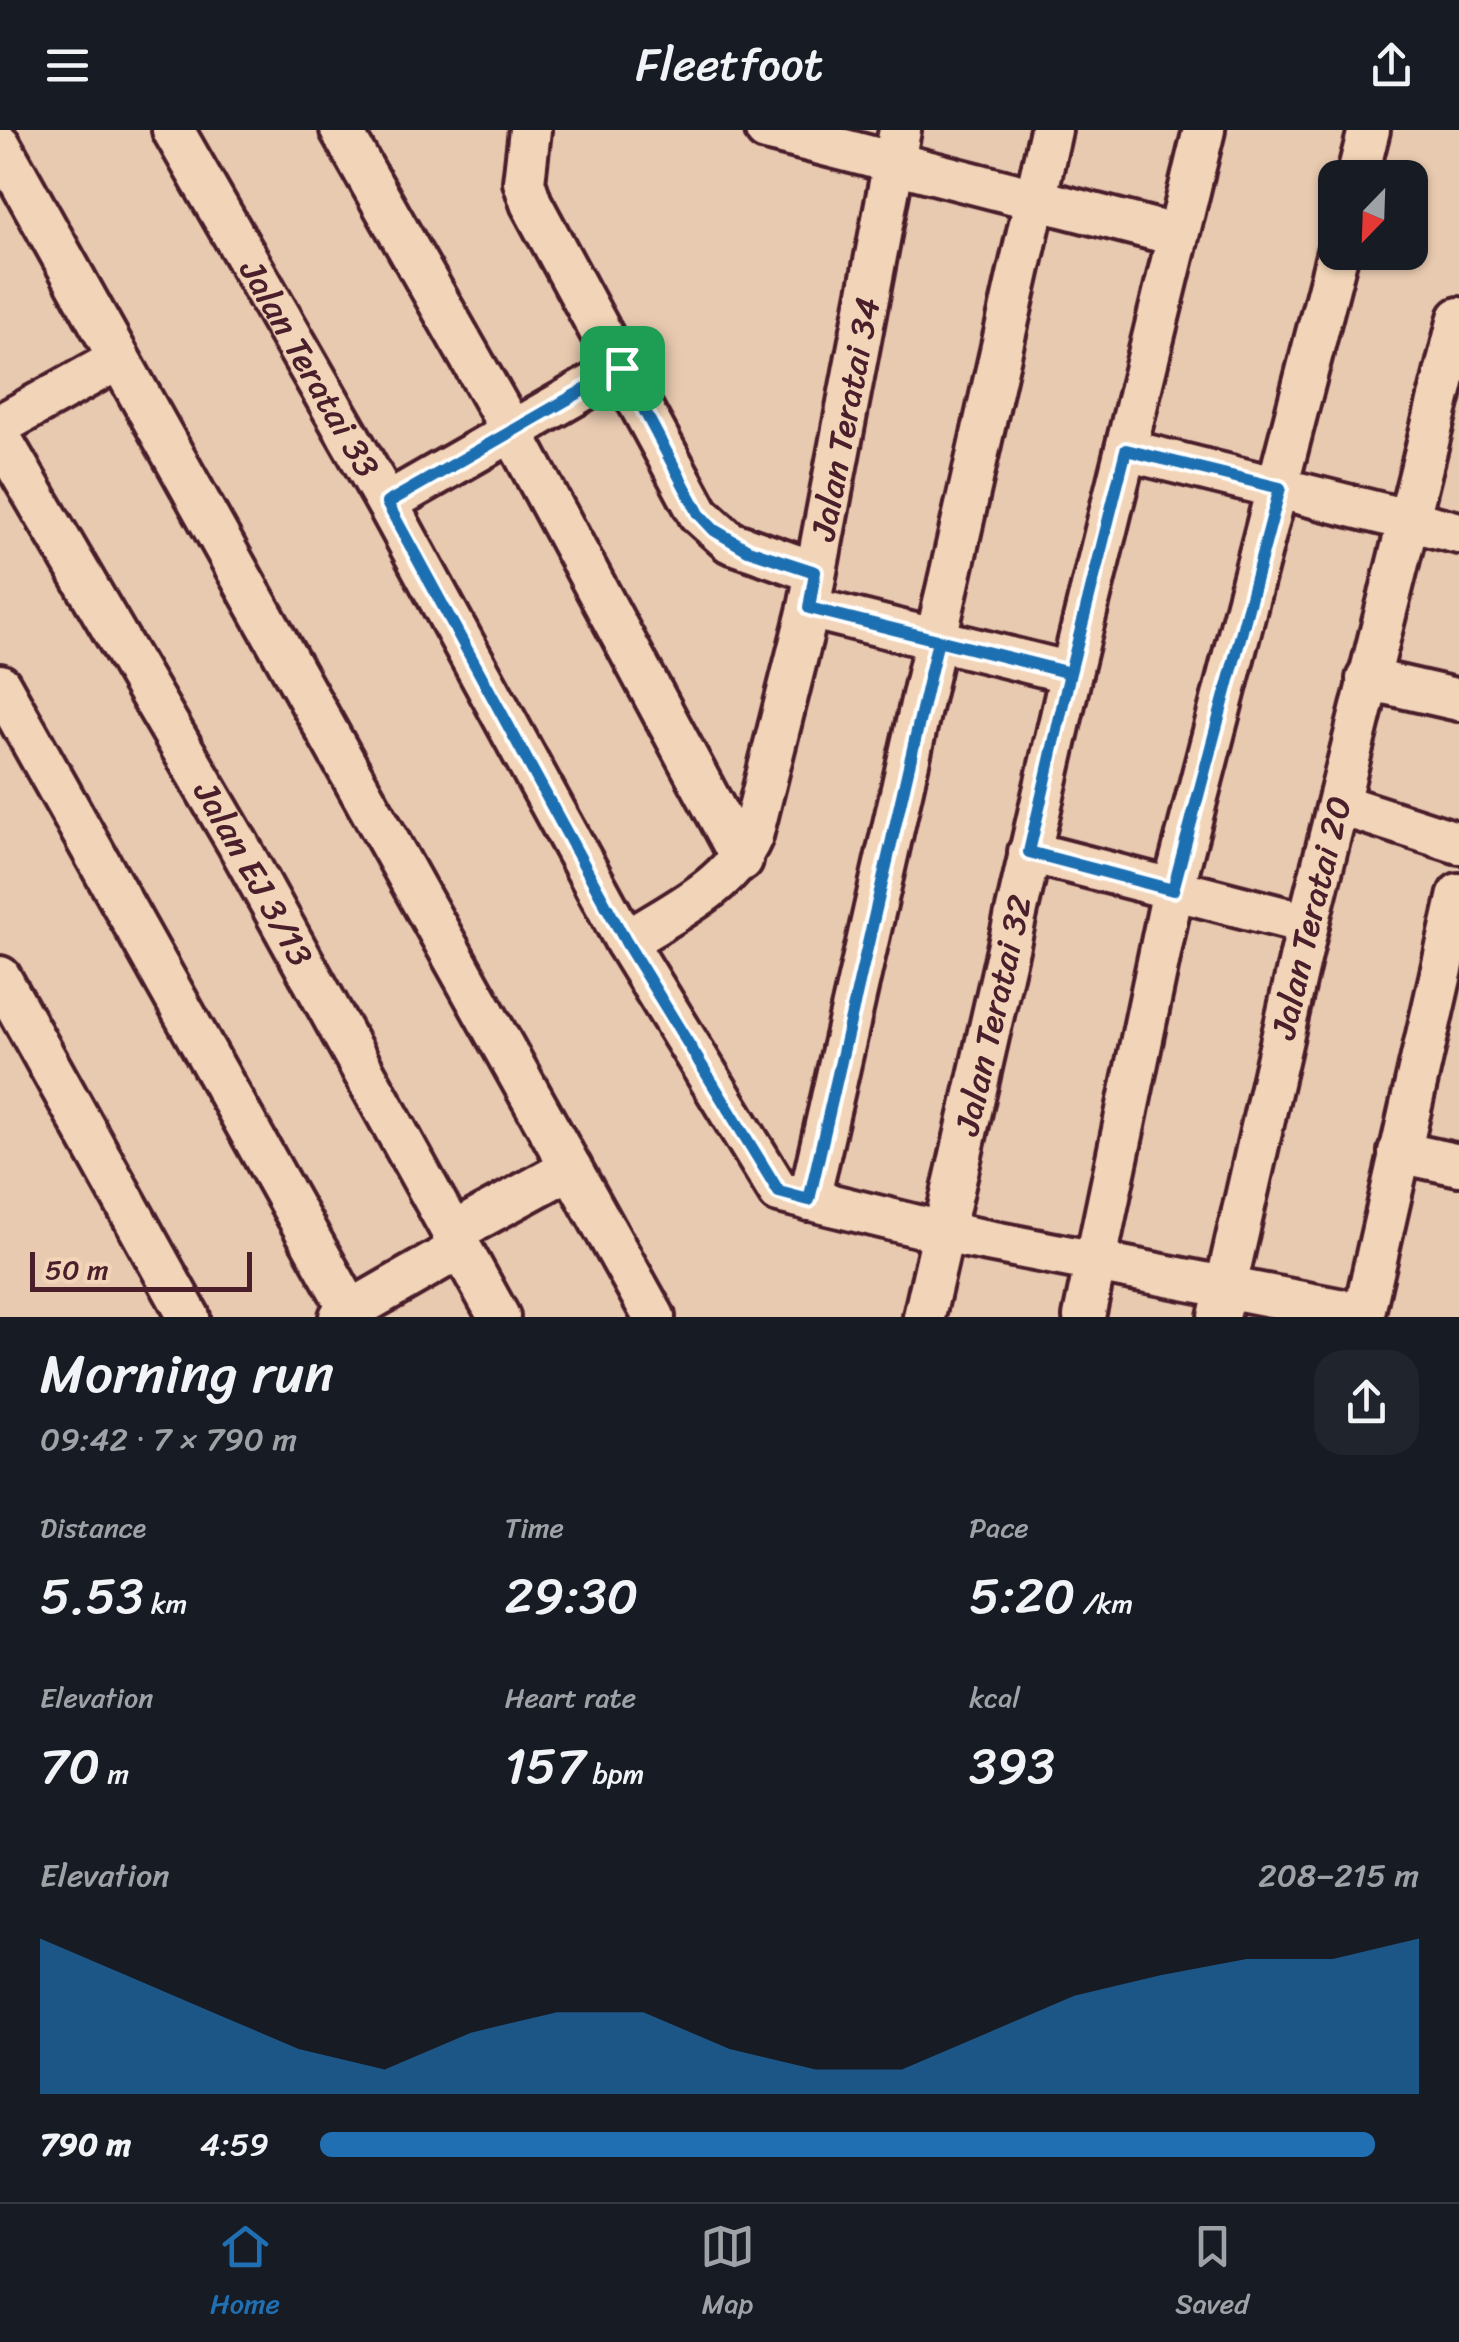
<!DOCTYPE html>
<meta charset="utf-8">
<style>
body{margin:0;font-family:Sriracha,sans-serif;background:#20242c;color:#f1f3f6;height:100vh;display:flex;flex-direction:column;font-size:38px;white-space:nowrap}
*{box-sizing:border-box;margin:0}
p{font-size:32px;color:#9ea1a6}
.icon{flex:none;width:55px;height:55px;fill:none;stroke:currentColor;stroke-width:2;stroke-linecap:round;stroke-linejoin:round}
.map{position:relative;height:1187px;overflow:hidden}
.details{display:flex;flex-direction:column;background:#171b24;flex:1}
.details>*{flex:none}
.needle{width:65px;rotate:203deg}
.tools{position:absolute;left:1318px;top:30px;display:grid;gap:20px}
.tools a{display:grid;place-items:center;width:110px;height:110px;border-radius:20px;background:#171b24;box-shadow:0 2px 8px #0004;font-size:50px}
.scale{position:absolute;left:30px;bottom:25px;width:222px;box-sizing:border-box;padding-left:10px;border:5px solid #4a1f2b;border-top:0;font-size:28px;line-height:35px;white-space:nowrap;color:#4a1f2b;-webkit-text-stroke:8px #f2d5b8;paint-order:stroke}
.pin{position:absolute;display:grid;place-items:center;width:85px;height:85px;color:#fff;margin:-42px;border-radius:20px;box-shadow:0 5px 15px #0006}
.round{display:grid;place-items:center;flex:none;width:105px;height:105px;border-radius:30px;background:#20242c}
.headline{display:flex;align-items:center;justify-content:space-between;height:170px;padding:0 40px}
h1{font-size:55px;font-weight:600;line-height:75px}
.metrics{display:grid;grid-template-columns:repeat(3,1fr);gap:15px;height:170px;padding:10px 40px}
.metrics div{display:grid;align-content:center}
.metrics b{font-size:50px;font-weight:600}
.metrics small{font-size:28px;font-weight:400}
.metrics p{font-size:28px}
.chart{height:280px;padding:20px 40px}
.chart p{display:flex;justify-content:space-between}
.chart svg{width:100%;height:180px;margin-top:10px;fill:#1f6fb2;opacity:.7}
ul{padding:0 40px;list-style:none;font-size:32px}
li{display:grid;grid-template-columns:160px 120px 1fr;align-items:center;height:75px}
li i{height:25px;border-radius:12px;background:#1f6fb2}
header{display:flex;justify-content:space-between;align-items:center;height:130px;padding:0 40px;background:#171b24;font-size:45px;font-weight:600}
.menu{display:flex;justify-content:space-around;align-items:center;height:140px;border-top:2px solid #363941;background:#171b24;font-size:28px;color:#9ea1a6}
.menu a{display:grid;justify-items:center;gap:5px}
.menu .current{color:#1f6fb2}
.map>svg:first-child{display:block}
</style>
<header><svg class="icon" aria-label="menu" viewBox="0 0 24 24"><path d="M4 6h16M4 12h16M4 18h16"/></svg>Fleetfoot<svg class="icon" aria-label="share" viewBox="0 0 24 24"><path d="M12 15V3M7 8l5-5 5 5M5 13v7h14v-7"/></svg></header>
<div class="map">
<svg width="1459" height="1187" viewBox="0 0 1459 1187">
<rect width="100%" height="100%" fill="#e8cab0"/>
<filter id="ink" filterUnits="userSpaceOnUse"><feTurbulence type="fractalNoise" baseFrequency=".01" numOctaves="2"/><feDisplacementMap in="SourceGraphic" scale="20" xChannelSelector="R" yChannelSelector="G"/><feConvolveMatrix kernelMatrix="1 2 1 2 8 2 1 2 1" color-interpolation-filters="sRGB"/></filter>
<g filter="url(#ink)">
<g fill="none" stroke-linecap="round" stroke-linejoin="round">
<defs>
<g id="minor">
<path id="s1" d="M173 0 387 373 626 812 779 1062 942 1102 1363 1184"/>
<path d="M341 0 512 301 742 730"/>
<path d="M530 0 524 52 531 73 699 384 730 412 815 442"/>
<path d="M766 0 1175 105"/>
<path d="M0 15 654 1187"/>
<path d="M1357 48 1369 0"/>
<path d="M0 295 119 229"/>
<path id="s2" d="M0 307 238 714 499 1187"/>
<path d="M1126 320 1459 403"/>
<path d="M387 373 622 238"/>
<path d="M809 478 1071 543"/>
<path d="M1367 549 1459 570"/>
<path d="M0 555 354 1187"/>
<path d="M1341 675 1459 713"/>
<path d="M1029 722 1308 794"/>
<path id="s3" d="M626 812C672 782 730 757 752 706L809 478 900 0"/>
<path d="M0 847 189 1187"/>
<path d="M1399 1022 1459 1035"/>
<path d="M809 1070 1051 0"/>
<path d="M452 1103 571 1038"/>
<path d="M340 1187 460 1118"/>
<path id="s4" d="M924 1187 1071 543 1204 0"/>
<path d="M1084 1187 1173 760 1338 122"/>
<path id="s5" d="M1219 1187 1308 794 1459 188"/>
<path d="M1363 1187 1459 764"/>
</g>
</defs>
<!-- minor casing -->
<use href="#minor" stroke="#4a1f2b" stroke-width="48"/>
<!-- minor -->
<use href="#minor" stroke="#f2d5b8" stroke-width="40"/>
</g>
</g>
<g fill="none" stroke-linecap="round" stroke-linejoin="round" filter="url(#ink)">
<defs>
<path id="route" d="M622 238 387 373 626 812 779 1062 809 1070 938 510 1070 543 1126 320 1280 358 1173 760 1029 722 1070 543 809 478 815 442 748 420 714 400 699 384 622 238"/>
</defs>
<!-- route casing -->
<use href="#route" stroke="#fff" stroke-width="20"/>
<!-- route -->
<use href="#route" stroke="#1f6fb2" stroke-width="12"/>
</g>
<g text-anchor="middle" stroke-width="8" stroke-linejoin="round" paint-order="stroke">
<!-- street labels -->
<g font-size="35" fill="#4a1f2b" stroke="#f2d5b8">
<text dy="12" stroke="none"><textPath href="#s1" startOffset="275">Jalan Teratai 33</textPath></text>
<text dy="12" stroke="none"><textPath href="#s3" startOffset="595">Jalan Teratai 34</textPath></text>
<text dy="12" stroke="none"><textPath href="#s2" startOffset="505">Jalan EJ 3/13</textPath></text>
<text dy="12" stroke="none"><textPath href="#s5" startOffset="410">Jalan Teratai 20</textPath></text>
<text dy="12" stroke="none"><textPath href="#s4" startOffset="310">Jalan Teratai 32</textPath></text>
</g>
</g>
</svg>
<div class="tools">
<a><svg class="needle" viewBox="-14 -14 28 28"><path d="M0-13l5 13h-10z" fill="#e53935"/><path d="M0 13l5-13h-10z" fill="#9ea1a6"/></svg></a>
</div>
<div class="scale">50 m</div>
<div class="pin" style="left:622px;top:238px;background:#1e9e55"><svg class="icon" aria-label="arrive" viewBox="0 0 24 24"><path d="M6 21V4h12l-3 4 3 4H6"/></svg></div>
</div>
<section class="details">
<div class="headline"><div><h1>Morning run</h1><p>09:42 · 7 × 790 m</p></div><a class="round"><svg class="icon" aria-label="share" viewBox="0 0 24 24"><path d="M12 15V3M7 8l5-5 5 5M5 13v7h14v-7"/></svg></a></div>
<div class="metrics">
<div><p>Distance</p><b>5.53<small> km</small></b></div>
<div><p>Time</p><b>29:30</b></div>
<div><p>Pace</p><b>5:20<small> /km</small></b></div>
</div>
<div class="metrics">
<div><p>Elevation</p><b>70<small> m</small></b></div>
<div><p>Heart rate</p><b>157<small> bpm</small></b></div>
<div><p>kcal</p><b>393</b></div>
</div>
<div class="chart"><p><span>Elevation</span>208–215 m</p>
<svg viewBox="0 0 160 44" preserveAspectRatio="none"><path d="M0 44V6L10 15L20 24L30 33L40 38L50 29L60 24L70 24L80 33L90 38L100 38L110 29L120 20L130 15L140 11L150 11L160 6V44z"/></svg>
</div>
<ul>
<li><b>790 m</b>4:59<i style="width:96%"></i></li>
</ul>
</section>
<nav class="menu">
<a class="current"><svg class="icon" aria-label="home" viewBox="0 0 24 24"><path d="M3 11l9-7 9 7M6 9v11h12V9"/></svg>Home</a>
<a><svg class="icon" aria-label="map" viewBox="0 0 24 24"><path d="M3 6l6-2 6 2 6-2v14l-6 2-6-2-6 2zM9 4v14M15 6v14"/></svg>Map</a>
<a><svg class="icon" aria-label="saved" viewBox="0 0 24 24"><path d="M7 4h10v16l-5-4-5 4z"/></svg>Saved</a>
</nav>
